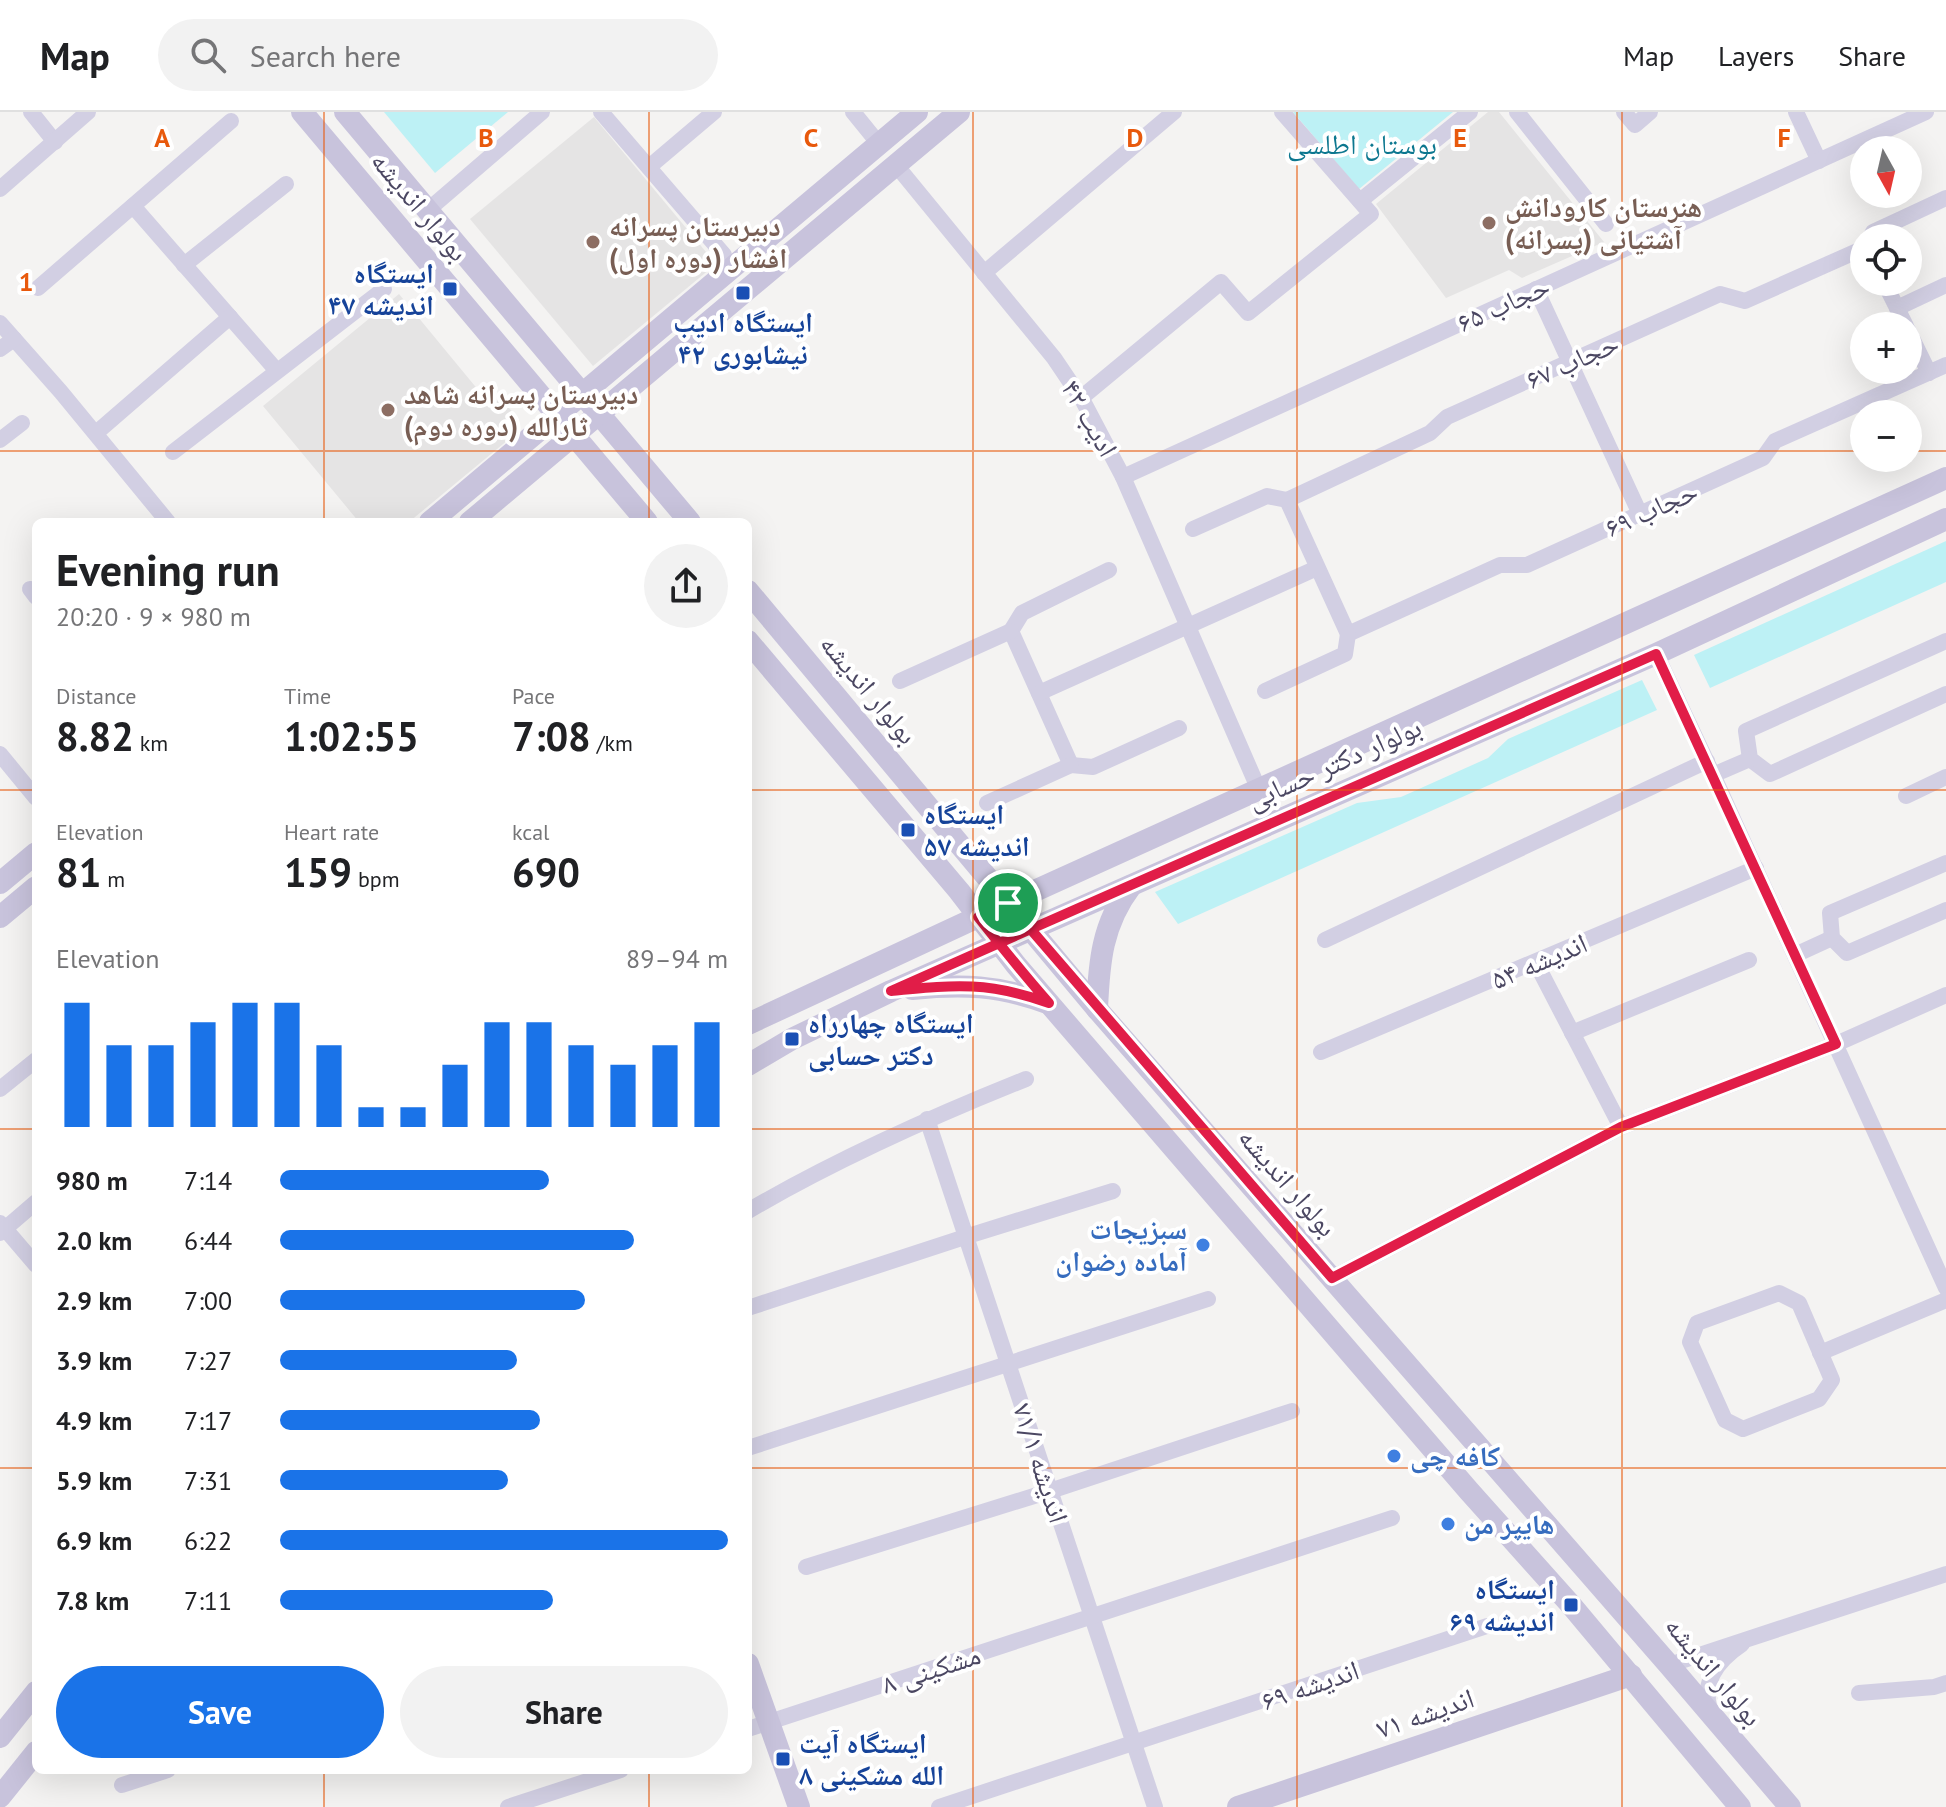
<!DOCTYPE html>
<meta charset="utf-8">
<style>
body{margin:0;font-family:"PT Sans","Noto Naskh Arabic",sans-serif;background:#f2f2f2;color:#202124;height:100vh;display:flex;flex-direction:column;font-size:30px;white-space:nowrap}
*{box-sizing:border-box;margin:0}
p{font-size:26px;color:#757577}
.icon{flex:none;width:44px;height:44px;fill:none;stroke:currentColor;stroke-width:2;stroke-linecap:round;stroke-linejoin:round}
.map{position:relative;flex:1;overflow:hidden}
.sheet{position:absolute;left:32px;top:406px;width:720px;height:1256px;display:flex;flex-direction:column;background:#fff;border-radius:12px;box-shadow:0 8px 32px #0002}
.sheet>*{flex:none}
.needle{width:52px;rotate:172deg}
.controls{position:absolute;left:1850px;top:24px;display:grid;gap:16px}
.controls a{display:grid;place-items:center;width:72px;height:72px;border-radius:50%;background:#fff;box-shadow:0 8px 32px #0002;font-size:40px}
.pin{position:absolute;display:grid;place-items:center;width:68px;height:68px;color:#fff;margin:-34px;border:4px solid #fff;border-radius:50%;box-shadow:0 2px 8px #0007}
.round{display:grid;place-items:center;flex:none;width:84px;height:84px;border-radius:42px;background:#f2f2f2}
.headline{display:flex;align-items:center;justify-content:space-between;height:136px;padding:0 24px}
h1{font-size:44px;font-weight:700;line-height:60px}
.stats{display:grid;grid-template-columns:repeat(3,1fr);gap:12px;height:136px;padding:8px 24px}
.stats div{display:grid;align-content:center}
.stats b{font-size:40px;font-weight:700}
.stats small{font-size:22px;font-weight:400}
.stats p{font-size:22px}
.chart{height:224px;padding:16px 24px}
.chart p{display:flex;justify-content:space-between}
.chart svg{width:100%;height:144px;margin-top:8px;stroke:#1a73e8;stroke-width:6}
.cta{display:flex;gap:16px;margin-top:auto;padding:16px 24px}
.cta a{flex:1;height:92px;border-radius:48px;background:#1a73e8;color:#fff;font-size:32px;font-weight:700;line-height:92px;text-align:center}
.cta a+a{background:#f2f2f2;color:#202124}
ul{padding:0 24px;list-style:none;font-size:26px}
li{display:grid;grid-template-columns:128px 96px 1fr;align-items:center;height:60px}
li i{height:20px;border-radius:10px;background:#1a73e8}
header{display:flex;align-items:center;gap:48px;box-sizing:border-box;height:112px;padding:0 40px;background:#fff;border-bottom:2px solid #e0e0e0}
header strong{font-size:38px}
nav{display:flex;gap:44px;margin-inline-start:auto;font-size:28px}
.search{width:560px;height:72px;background:#f2f2f2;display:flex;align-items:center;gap:20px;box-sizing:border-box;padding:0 28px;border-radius:44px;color:#757577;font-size:30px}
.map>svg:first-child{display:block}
</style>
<header>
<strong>Map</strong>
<div class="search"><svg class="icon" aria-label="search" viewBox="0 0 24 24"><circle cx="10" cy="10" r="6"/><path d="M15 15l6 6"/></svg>Search here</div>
<nav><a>Map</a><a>Layers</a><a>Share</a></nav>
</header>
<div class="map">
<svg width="1946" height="1695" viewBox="0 0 1946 1695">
<rect width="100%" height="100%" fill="#f4f3f2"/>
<!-- education -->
<g fill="#e5e4e4">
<path d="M1488 0H1499L1604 130 1522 166 1509 158 1446 186 1376 92Z"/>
<path d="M594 5 716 152 593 254 470 107Z"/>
<path d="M399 182 479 279 489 272 514 302V323L409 410H359L263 294Z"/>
</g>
<!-- park -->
<g fill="#bdf1f5">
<path d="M384 0H508L435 61Z"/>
<path d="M1293 0H1453L1359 77Z"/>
<path d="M1946 429V470L1710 576 1694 543Z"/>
<path d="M1642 568 1657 598 1178 812 1155 780 1357 691 1401 685 1488 646 1508 627Z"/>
</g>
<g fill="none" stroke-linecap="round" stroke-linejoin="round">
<!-- street -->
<g stroke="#d2cfe3" stroke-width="16">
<path d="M31 0 55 30"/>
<path d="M601 0 724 143"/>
<path d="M853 0 879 32"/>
<path d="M1517 0 1606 112"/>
<path d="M1624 0 1635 13 1650 0"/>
<path d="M1796 0 1819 49"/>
<path d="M896 53 1054 246 1083 289 1123 365 1259 678"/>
<path d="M649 55 714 0"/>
<path d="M0 77 88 0"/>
<path d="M1360 89 1470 0"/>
<path d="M133 94 277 259"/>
<path d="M428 98 542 0"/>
<path d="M1870 126 1873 120 1946 86"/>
<path d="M184 153 286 72"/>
<path d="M984 161 1174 0"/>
<path d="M1884 170 1906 214"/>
<path d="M38 176 231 9"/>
<path d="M1536 177 1640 402"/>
<path d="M1897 196 1946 173"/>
<path d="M0 211 61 280 168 410"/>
<path d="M1908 218 1929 261"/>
<path d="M0 237 14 227"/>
<path d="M1081 286 1221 170 1248 201 1371 102 1282 0"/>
<path d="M96 321 230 205"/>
<path d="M0 328 22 311"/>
<path d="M173 340 384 177"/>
<path d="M1123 365 1926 0"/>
<path d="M1287 388 1430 321 1447 305 1720 182 1745 189 1864 136"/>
<path d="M1287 388 1348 522"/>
<path d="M1193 417 1267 384 1287 388"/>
<path d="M30 477 36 485"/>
<path d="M1011 519 1071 653"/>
<path d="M1011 519 1022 501 1109 458"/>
<path d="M1348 522 1500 453H1527L1763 346 1775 329 1946 253"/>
<path d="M1946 529 1746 619 1750 647 1770 662 1946 582"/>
<path d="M1656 542 1713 663 1946 1176"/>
<path d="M900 569 1011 519"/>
<path d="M1265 579 1345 542 1348 522"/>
<path d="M1039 581 1317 456"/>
<path d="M0 642 36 686"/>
<path d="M1071 653 1093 655 1179 616"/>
<path d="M1713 663 1750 647"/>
<path d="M1906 684 1946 665"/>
<path d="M987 691 1071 653"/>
<path d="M1946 751 1830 801 1832 826 1847 841 1946 798"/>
<path d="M1325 828 1707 649"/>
<path d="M1795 843 1832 826"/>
<path d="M1536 851 1621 1015"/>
<path d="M1572 921 1749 848"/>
<path d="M1321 940 1756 756"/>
<path d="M0 977 36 948"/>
<path d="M927 1007 1155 1695"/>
<path d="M748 1099C837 1047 931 1005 1026 967"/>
<path d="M0 1111 36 1153"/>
<path d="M0 1121 36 1090"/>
<path d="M1332 1166 1621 1015 1836 932 1946 883"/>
<path d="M1779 1181 1799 1191 1832 1268 1819 1287 1743 1317 1725 1308 1690 1230 1697 1211Z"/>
<path d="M748 1196 968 1124 1113 1079"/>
<path d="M1820 1241 1946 1188"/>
<path d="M748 1336 1208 1187"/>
<path d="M806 1455 1050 1379 1292 1299"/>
<path d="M1669 1553 1946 1462"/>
<path d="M1859 1581 1934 1575 1946 1571"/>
<path d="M1710 1598C1701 1570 1718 1548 1742 1532"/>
<path d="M748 1617 1392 1406"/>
<path d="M122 1673 168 1658"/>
<path d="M508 1695 621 1658"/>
<path d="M939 1695 1487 1514"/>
</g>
<!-- secondary -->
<g stroke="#c8c3dc" stroke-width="22">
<path d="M302 0 647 410"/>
<path d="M345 0 690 410"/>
<path d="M430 410 917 0"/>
<path d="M470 410 959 0"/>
<path d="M748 479 1097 897 1669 1553 1790 1695"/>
<path d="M748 529 959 779 1016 853 1469 1379 1571 1493 1740 1695"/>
<path d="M0 771 36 741"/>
<path d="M0 805 36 775"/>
<path d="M912 877C962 872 998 873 1047 891"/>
<path d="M1097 897C1099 850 1102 812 1131 774"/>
<path d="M748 912 1008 791 1946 366"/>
<path d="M748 953 792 927 891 879 1656 542 1946 407"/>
<path d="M748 1552 799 1695"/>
<path d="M0 1625 36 1580"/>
<path d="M0 1685 36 1640"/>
<path d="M1238 1695 1631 1563"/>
</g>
</g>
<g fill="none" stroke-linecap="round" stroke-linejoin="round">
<defs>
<path id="route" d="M1008 791 978 805C1001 834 1024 863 1049 891 987 869 954 873 891 879L1031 817 1656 542 1836 932 1621 1015 1332 1166 1008 791"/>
</defs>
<!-- route casing -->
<use href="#route" stroke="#fff" stroke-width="16"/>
<!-- route -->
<use href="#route" stroke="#e11d48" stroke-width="10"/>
</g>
<!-- grid -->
<path fill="none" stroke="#e8590c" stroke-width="2" stroke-opacity="0.55" d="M324 0V410M649 0V410M973 0V1695M1297 0V1695M1622 0V1695M0 339H1864M1908 339H1946M0 678H36M748 678H1946M0 1017H36M748 1017H1946M0 1356H36M748 1356H1946M324 1658V1695M649 1658V1695"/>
<!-- markers -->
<g fill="#8d6e63" stroke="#fff" stroke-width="3">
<circle cx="1489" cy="111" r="8"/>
<circle cx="593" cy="130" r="8"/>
<circle cx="388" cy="298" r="8"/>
</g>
<g fill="#1a4fb4" stroke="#fff" stroke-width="3">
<rect x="442" y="169" width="16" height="16" rx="4"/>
<rect x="735" y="173" width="16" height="16" rx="4"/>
<rect x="900" y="710" width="16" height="16" rx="4"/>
<rect x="784" y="919" width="16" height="16" rx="4"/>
<rect x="1563" y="1485" width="16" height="16" rx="4"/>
<rect x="775" y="1639" width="16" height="16" rx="4"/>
</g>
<g fill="#3f7fe0" stroke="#fff" stroke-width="3">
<circle cx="1203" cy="1133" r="8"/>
<circle cx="1394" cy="1344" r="8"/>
<circle cx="1448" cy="1412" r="8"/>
</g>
<g text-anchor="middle" stroke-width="8" stroke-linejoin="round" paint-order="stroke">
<!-- park labels -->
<g font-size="28" fill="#0c778f" stroke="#fff">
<text x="1362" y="42">بوستان اطلسی</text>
</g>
<!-- street labels -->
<g font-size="28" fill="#4b4762" stroke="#fff">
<text transform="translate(420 94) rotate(50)" y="10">بولوار اندیشه</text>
<text transform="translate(1503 192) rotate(-24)" y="10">حجاب ۶۵</text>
<text transform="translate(1572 249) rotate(-24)" y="10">حجاب ۶۷</text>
<text transform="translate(1090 306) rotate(60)" y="10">ادیب ۴۲</text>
<text transform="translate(1651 397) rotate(-24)" y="10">حجاب ۶۹</text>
<text transform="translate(869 577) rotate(50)" y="10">بولوار اندیشه</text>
<text transform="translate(1334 651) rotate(-24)" y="10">بولوار دکتر حسابی</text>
<text transform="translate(1539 849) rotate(-23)" y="10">اندیشه ۵۴</text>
<text transform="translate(1288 1070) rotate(49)" y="10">بولوار اندیشه</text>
<text transform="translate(1041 1351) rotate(72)" y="10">اندیشه ۷۱/۱</text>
<text transform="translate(931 1557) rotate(-18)" y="10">مشکینی ۸</text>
<text transform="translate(1714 1559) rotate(50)" y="10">بولوار اندیشه</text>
<text transform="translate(1310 1573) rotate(-19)" y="10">اندیشه ۶۹</text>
<text transform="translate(1425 1601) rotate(-19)" y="10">اندیشه ۷۱</text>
</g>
<!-- education labels -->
<g font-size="28" font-weight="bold" fill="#785e54" stroke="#fff" text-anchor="start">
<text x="1505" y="105">هنرستان کارودانش<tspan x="1505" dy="32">آشتیانی (پسرانه)</tspan></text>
<text x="609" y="124">دبیرستان پسرانه<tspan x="609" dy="32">افشار (دوره اول)</tspan></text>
<text x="404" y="292">دبیرستان پسرانه شاهد<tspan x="404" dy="32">ثارالله (دوره دوم)</tspan></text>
</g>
<!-- transit labels -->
<g font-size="28" font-weight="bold" fill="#164399" stroke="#fff" text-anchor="start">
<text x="434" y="171" text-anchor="end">ایستگاه<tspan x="434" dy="32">اندیشه ۴۷</tspan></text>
<text x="743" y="220" text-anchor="middle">ایستگاه ادیب<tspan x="743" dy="32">نیشابوری ۴۲</tspan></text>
<text x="924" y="712">ایستگاه<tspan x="924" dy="32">اندیشه ۵۷</tspan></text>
<text x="808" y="921">ایستگاه چهارراه<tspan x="808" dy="32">دکتر حسابی</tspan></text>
<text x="1555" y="1487" text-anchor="end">ایستگاه<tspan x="1555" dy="32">اندیشه ۶۹</tspan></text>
<text x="799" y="1641">ایستگاه آیت<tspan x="799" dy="32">الله مشکینی ۸</tspan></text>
</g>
<!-- shop labels -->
<g font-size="28" font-weight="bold" fill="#366cbe" stroke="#fff" text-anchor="start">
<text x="1187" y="1127" text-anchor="end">سبزیجات<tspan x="1187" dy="32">آماده رضوان</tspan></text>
<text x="1410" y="1354">کافه چی</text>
<text x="1464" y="1422">هایپر من</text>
</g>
</g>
<g font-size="26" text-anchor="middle" font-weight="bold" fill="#e8590c" stroke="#fff" stroke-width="8" stroke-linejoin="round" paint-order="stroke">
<text x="162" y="35">A</text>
<text x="486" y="35">B</text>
<text x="811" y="35">C</text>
<text x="1135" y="35">D</text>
<text x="1460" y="35">E</text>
<text x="1784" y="35">F</text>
<text x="26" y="179">1</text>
</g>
</svg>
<div class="controls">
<a><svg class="needle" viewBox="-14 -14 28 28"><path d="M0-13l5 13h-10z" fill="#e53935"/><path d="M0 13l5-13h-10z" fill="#757577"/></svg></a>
<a><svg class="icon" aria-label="locate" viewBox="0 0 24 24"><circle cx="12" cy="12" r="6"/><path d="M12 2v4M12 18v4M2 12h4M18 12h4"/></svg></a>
<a>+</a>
<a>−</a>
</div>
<div class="pin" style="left:1008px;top:791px;background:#1e9e55"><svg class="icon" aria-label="arrive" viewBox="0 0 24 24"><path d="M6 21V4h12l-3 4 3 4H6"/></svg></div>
<section class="sheet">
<div class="headline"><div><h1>Evening run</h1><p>20:20 · 9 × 980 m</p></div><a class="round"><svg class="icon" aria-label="share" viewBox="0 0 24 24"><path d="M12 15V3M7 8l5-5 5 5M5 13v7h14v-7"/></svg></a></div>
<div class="stats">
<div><p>Distance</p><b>8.82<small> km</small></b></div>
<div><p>Time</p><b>1:02:55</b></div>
<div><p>Pace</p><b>7:08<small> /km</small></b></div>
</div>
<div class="stats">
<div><p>Elevation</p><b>81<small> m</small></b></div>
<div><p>Heart rate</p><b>159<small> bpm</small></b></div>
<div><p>kcal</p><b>690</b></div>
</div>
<div class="chart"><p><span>Elevation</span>89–94 m</p>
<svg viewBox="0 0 160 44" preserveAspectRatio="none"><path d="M5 44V6M15 44V19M25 44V19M35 44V12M45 44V6M55 44V6M65 44V19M75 44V38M85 44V38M95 44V25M105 44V12M115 44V12M125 44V19M135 44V25M145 44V19M155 44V12"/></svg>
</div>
<ul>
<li><b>980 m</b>7:14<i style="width:60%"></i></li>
<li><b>2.0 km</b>6:44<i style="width:79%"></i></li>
<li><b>2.9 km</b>7:00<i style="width:68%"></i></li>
<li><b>3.9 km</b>7:27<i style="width:53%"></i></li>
<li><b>4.9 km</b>7:17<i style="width:58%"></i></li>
<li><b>5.9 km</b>7:31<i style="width:51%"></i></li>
<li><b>6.9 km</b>6:22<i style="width:100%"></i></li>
<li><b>7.8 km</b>7:11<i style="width:61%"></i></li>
</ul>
<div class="cta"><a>Save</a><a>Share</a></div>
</section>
</div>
